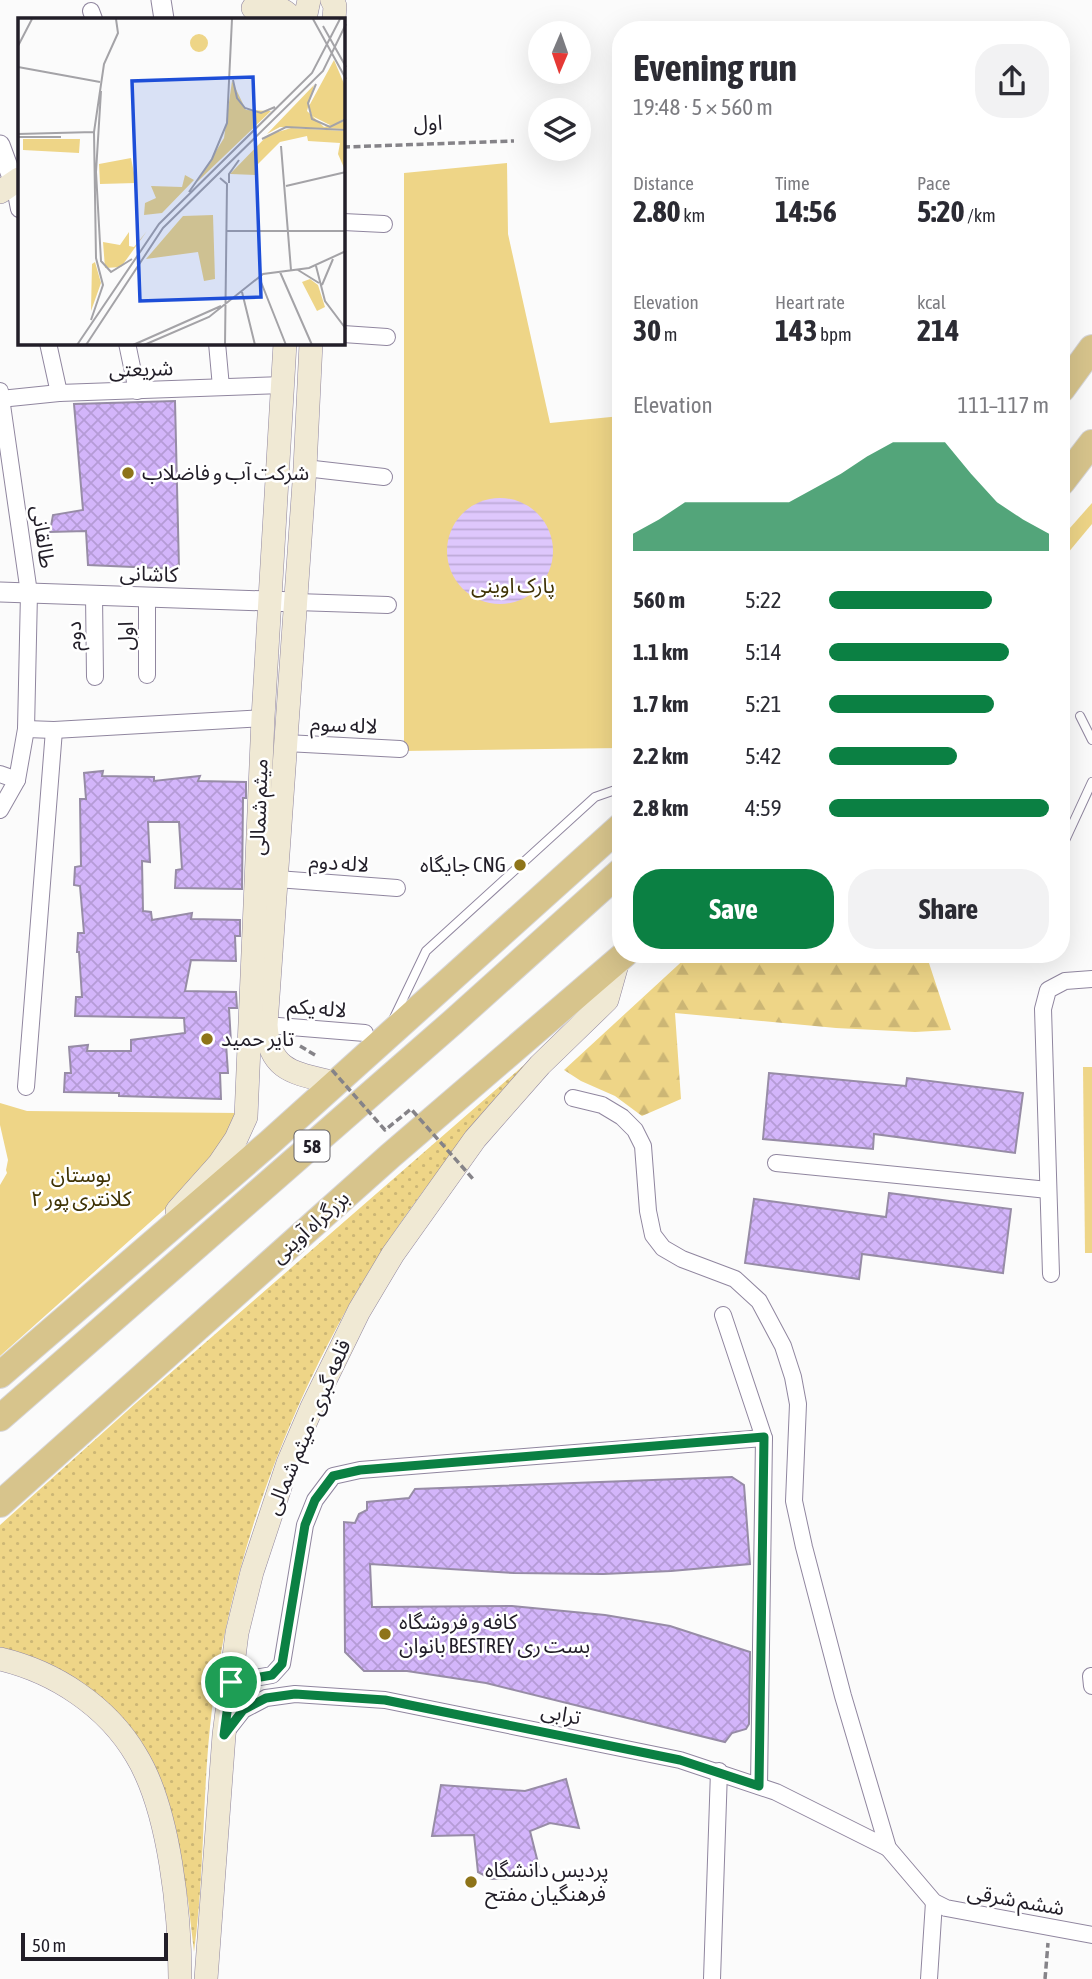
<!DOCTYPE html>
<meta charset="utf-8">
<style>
body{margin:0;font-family:"Asap Condensed","Noto Sans Arabic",sans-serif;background:#f2f2f3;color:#2b2b33;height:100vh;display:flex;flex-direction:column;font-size:26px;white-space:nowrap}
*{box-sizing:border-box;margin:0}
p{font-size:23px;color:#7c7c81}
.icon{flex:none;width:38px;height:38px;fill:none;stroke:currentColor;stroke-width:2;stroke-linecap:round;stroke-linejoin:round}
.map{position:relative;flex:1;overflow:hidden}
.sheet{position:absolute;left:612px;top:21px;width:458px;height:942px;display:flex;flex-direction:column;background:#fff;border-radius:28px;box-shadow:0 7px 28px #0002}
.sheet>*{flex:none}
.needle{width:46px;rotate:182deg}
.fabs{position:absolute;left:528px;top:21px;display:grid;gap:14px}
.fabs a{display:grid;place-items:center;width:63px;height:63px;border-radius:50%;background:#fff;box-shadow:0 7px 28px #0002;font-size:35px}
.scale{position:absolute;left:21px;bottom:18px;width:147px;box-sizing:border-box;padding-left:7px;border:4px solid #221e28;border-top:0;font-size:19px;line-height:24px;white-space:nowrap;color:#221e28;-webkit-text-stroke:5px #fff;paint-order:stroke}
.pin{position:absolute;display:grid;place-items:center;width:60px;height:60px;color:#fff;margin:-30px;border:4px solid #fff;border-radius:50%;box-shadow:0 2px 7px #0007}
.round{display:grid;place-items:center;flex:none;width:74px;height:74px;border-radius:28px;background:#f2f2f3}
.head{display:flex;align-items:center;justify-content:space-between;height:119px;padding:0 21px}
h1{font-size:38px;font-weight:700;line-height:52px}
.stats{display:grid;grid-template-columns:repeat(3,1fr);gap:10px;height:119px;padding:7px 21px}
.stats div{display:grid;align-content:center}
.stats b{font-size:30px;font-weight:700}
.stats small{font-size:19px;font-weight:400}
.stats p{font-size:19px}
.chart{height:196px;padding:14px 21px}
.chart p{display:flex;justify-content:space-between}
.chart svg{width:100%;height:126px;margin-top:7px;fill:#0b8043;opacity:.7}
.primary-button{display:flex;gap:14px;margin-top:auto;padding:14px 21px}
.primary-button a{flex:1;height:80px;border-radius:28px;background:#0b8043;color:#fff;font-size:28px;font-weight:700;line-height:80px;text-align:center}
.primary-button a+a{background:#f2f2f3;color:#2b2b33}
ul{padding:0 21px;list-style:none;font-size:23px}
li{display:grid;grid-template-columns:112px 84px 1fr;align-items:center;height:52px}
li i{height:18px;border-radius:9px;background:#0b8043}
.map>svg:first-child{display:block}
</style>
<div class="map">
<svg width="1092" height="1979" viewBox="0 0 1092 1979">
<defs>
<pattern id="forest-firs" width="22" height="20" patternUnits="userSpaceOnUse" patternTransform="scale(1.75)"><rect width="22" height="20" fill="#eed587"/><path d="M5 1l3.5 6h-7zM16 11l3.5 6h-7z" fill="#ccb675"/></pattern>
<pattern id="garden-dots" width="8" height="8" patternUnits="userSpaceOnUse" patternTransform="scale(1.75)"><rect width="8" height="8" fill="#eed587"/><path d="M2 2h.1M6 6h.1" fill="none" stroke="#ccb675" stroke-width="1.8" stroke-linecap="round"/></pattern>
<pattern id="water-rules" width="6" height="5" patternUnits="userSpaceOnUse" patternTransform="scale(1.75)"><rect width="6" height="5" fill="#dec7fc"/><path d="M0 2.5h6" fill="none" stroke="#beaad8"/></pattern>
<pattern id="building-cross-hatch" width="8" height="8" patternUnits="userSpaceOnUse" patternTransform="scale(1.75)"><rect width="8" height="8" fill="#d3b5fa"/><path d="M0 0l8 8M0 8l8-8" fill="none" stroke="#b59bd6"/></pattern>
</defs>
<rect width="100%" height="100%" fill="#fbfbfb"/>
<!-- green -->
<g fill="#eed587">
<path d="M507 163 508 234 550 423 621 416V748L404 751V173Z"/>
<path d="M1092 503V524L1062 560V537Z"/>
<path d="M1083 1067H1092V1253H1085Z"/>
<path d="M0 1103 27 1111 239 1113 228 1139 185 1191 0 1356V1185L7 1173 6 1170 8 1160 0 1125Z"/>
</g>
<!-- forest -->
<path fill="url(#forest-firs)" d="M690 954H926L951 1030 915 1032 836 1028 675 1013 681 1099 642 1116 615 1096 581 1081 564 1070Z"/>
<!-- garden -->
<path fill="url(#garden-dots)" d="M539 1052C500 1097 460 1142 424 1190 313 1339 236 1525 212 1709 202 1790 205 1871 194 1952L188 1900 181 1871 137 1740 0 1649V1525L136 1403Z"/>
<!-- water -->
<circle fill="url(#water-rules)" cx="500" cy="551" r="53"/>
<!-- building -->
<g fill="url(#building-cross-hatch)" stroke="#978ca6" stroke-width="2">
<path d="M175 401 179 569 88 565 86 531 50 532 53 515 83 510 74 404Z"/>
<path d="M103 771 102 776 154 777V781L200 776 198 781 246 782V798H243L242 889 175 888 176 870 182 869 179 822H148L150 862 142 861 143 911 151 912 152 920 192 913 191 919 240 920V936H235L236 961 191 960 185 991 236 992 237 1008H229L231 1043H226L228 1073H220L221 1099 119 1096V1093L64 1092 65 1073H71L69 1047 88 1045 87 1051H131V1040L185 1033 184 1018 75 1016 76 997H82L79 952H77L78 933H84L80 886 74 885 75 867 81 866 80 799H86L84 773Z"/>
<path d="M769 1073 906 1086 907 1078 1023 1093 1015 1153 874 1134 873 1149 763 1139Z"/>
<path d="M889 1193 1011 1209 1003 1273 862 1254 859 1279 745 1263 754 1199 886 1217Z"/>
<path d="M732 1477 744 1485 750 1564 671 1571 603 1574 514 1573 370 1564 372 1607 512 1606 605 1615 670 1626 750 1652 749 1724 746 1729 732 1733 725 1742 486 1683 407 1671H364L345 1652 344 1522 355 1523 359 1514 367 1510V1502L409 1498 415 1489Z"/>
<path d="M566 1779 579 1828 550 1823 530 1831 539 1867 527 1877 491 1879 478 1872 474 1835 432 1836 441 1785 525 1791Z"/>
</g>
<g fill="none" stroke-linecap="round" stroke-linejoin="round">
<defs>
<g id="service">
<path d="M1080 716 1092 740"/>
<path d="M1062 847 1092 782"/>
<path d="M393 1020 426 951 595 797 621 788"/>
</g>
<g id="minor">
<path d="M91 11 94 19"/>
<path d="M14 183 19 209"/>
<path d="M343 222 384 224"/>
<path d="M343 334 387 337"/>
<path d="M48 343 59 393"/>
<path d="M127 343 137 391"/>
<path d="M217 343 221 387"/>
<path d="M0 391 29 593 26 729 17 780 0 810"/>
<path d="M0 399 59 393 283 385"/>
<path d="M305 468 384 477"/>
<path d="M94 595 95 677"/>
<path d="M147 596V675"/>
<path d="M296 602 388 605"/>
<path d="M26 729 54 730 263 718"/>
<path d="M286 743 400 749"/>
<path d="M0 774 17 780"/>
<path d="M277 879 397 888"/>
<path d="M266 1025 365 1033"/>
<path d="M26 1087 54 730"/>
<path d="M573 1098 602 1105 622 1117 635 1130 643 1146 648 1211 653 1235 663 1248 682 1259 735 1279 759 1301 783 1346 793 1377 798 1404 794 1501 804 1547 843 1696 888 1848 934 1902 946 1908 1092 1935"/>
<path d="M776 1163 1048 1190"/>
<path d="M1051 1274 1043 1009 1048 990 1065 981 1092 979"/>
<path d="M723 1315 764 1438 759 1786"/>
<path d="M1091 1676 1092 1686"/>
<path d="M231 1682 272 1675 282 1664 305 1525 315 1500 333 1476 360 1470 764 1438"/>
<path d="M225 1733 243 1710 266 1698 295 1694 385 1700 680 1760 776 1792 888 1848"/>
<path d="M712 1979 719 1771"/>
<path d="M929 1979 934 1902"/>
</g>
<g id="tertiary">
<path d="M161 0 164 19"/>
<path d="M0 145 14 183"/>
<path d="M0 592 296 602"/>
</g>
<g id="secondary">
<path d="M332 0 335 6 334 19"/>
<path d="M253 8C268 7 283 5 292 19"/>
<path d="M305 19 309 0"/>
<path d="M0 192 19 179"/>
<path d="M311 343 305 468 266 1025C269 1072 295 1073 335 1083"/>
<path d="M177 1211 219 1164 236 1139 246 1117 263 718 285 343"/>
<path d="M0 1659C55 1672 107 1706 136 1755 170 1810 180 1915 180 1979"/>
<path d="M206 1979 224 1735 237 1633 252 1572 288 1463 312 1407 359 1311 393 1254 475 1139 540 1065 607 1000 618 961"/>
</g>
<g id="trunk">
<path d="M1062 389 1092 348"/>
<path d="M1062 482 1092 443"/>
<path d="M0 1375 269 1143 621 826"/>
<path d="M0 1418 453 1022 621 871"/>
<path d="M0 1504 390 1156 625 954"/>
</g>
</defs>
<!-- service casing -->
<use href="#service" stroke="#90869f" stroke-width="10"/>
<!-- minor casing -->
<use href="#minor" stroke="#90869f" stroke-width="18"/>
<!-- tertiary casing -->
<use href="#tertiary" stroke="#90869f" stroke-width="21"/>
<!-- secondary casing -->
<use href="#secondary" stroke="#90869f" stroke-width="24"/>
<!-- trunk casing -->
<use href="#trunk" stroke="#d7d6d8" stroke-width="28"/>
<!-- path -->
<g stroke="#858388" stroke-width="3.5" stroke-dasharray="7 3.5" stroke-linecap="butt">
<path d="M343 147 514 141"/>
<path d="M300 1046 315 1055"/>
<path d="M1045 1979 1048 1943"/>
</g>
<!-- service -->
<use href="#service" stroke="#fff" stroke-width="8"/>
<!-- minor -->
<use href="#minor" stroke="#fff" stroke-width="16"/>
<!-- tertiary -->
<use href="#tertiary" stroke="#fff" stroke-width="19"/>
<!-- secondary -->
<use href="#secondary" stroke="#f0e9d4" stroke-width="23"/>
<!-- trunk -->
<use href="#trunk" stroke="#d7c48c" stroke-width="26"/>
<!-- path-bridge -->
<path stroke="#858388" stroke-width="3.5" stroke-dasharray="7 3.5" stroke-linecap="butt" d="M332 1070 385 1130 411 1109 473 1179"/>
</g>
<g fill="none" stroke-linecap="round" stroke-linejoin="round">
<defs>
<path id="route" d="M764 1437 759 1786 680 1760 385 1700 295 1694 266 1698 243 1710 224 1735 231 1682 272 1675 282 1664 305 1525 315 1500 333 1476 360 1470Z"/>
</defs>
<!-- route casing -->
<use href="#route" stroke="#fff" stroke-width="14"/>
<!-- route -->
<use href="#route" stroke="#0b8043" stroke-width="9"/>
</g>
<!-- markers -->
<g fill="#8e7419" stroke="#fff" stroke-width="2.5">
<circle cx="128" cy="473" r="7"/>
<circle cx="520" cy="865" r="7"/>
<circle cx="207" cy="1039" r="7"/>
<circle cx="385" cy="1634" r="7"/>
<circle cx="471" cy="1882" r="7"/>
</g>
<g text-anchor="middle" stroke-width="5" stroke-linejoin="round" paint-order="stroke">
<!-- shield labels -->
<rect fill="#fff" stroke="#646268" stroke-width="2" x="294.5" y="1130.5" width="35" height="31" rx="5"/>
<g font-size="19" font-weight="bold" fill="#221e28">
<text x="312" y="1153">58</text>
</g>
<!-- street labels -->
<g font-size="21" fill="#221e28" stroke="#fff">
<text transform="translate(428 123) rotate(-2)" y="7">اول</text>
<text transform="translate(141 369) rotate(-2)" y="7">شریعتی</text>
<text transform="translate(43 537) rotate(82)" y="7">طالقانی</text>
<text transform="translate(149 574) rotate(2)" y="7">کاشانی</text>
<text transform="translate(74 636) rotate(-91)" y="7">دوم</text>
<text transform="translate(126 636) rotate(-90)" y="7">اول</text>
<text transform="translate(344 725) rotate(3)" y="7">لاله سوم</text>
<text transform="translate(259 807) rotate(-88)" y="7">میثم شمالی</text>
<text transform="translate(339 863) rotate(4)" y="7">لاله دوم</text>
<text transform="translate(317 1008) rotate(5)" y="7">لاله یکم</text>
<text transform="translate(310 1227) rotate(-42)" y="7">بزرگراه آوینی</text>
<text transform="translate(308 1427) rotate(-67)" y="7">قلعه گبری - میثم شمالی</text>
<text transform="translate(561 1714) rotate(11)" y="7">ترابی</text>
<text transform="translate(1016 1900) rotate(10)" y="7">ششم شرقی</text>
</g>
<!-- poi labels -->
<g font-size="21" fill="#221e28" stroke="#fff" text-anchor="start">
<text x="142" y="480">شرکت آب و فاضلاب</text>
<text x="506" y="872" text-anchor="end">جایگاه CNG</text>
<text x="221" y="1046">تایر حمید</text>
<text x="399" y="1629">کافه و فروشگاه<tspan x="399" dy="24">بانوان BESTREY بست ری</tspan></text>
<text x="485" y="1877">پردیس دانشگاه<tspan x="485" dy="24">فرهنگیان مفتح</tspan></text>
</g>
<!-- park labels -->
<g font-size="21" fill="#3e3204" stroke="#fff">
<text x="513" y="593">پارک اوینی</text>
<text x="81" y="1182">بوستان<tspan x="81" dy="24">کلانتری پور ۲</tspan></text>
</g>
</g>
<!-- overview -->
<g transform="translate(18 18)">
<rect width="327" height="327" fill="#fbfbfb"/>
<path d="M172 25a9 9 0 1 1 18 0a9 9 0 1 1-18 0ZM316 42 327 68V100L314 108 294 98 291 88ZM273 110 327 113V152L320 136 322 125 290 123 289 118 262 124 239 147 240 157 212 156 250 117ZM5 121H62L61 135 5 132ZM113 140 118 165 82 166 81 146ZM195 197 197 261 186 263 180 234 128 241 165 198ZM129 213 103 249 87 250 85 224 102 227 111 214V228L116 229ZM77 244 83 265 73 293 74 246ZM292 261 300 267 307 289 299 293 284 264Z" fill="#eed587"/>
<path d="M167 157 176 162 144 195 126 197 127 185 138 180 133 168 164 169Z" fill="#eed587"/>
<path d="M214 63 228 92 253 93 179 164 206 120ZM296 67 289 93 306 109 327 103V111L262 109 249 116Z" fill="#eed587"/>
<path fill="none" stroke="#a4a3a7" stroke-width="2" d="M295 1 328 61M305 8 328 49M0 28 14 1M0 49 82 64M215 62 219 80 227 90 243 95 257 89M298 66 290 85 294 101 312 109 328 101M83 73 78 154 83 243 93 254 114 241M0 116 76 114M0 119H43M244 121 268 109 328 112M263 128 273 252M202 160 209 166 207 327M211 165V156L221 142M268 168 328 154M171 174 194 141 209 105 214 1M208 213H328M298 248 307 283 328 311M280 252 301 265M262 254 294 327M241 259 268 327M304 267 315 241M224 274 237 327M73 302 85 267 78 240 76 114 86 46 100 15 98 1M59 327 141 206 294 55 322 1M68 327 145 210 305 53 328 6M115 327 203 288M126 327 191 299 245 256 291 250 328 233"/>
<path fill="#1d4ed8" fill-opacity="0.15" stroke="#1d4ed8" stroke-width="3.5" d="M235 59 243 279 122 283 114 63Z"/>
<rect width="327" height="327" fill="none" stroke="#221e28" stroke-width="3.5"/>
</g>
</svg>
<div class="fabs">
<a><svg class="needle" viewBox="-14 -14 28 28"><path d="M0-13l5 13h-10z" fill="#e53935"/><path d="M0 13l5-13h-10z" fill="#7c7c81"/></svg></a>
<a><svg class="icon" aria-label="layers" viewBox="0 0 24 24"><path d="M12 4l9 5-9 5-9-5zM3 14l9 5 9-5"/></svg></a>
</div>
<div class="scale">50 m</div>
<div class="pin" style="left:231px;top:1682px;background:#1e9e55"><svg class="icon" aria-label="arrive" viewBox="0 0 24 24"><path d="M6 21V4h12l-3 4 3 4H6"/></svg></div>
<section class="sheet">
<div class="head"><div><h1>Evening run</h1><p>19:48 · 5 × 560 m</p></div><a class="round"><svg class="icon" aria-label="share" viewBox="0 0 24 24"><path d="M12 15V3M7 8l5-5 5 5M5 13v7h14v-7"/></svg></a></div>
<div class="stats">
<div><p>Distance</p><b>2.80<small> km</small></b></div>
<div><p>Time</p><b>14:56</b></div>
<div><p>Pace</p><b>5:20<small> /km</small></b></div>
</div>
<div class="stats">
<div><p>Elevation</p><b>30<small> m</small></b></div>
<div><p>Heart rate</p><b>143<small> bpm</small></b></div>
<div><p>kcal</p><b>214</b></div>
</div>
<div class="chart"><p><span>Elevation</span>111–117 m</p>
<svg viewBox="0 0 160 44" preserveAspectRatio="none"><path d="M0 44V38L10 33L20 27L30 27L40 27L50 27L60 27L70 22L80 17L90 11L100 6L110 6L120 6L130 17L140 27L150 33L160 38V44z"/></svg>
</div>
<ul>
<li><b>560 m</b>5:22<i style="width:74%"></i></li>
<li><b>1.1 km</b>5:14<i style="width:82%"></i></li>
<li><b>1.7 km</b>5:21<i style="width:75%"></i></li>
<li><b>2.2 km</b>5:42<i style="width:58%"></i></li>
<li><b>2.8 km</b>4:59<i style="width:100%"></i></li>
</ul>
<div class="primary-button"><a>Save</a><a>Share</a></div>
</section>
</div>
